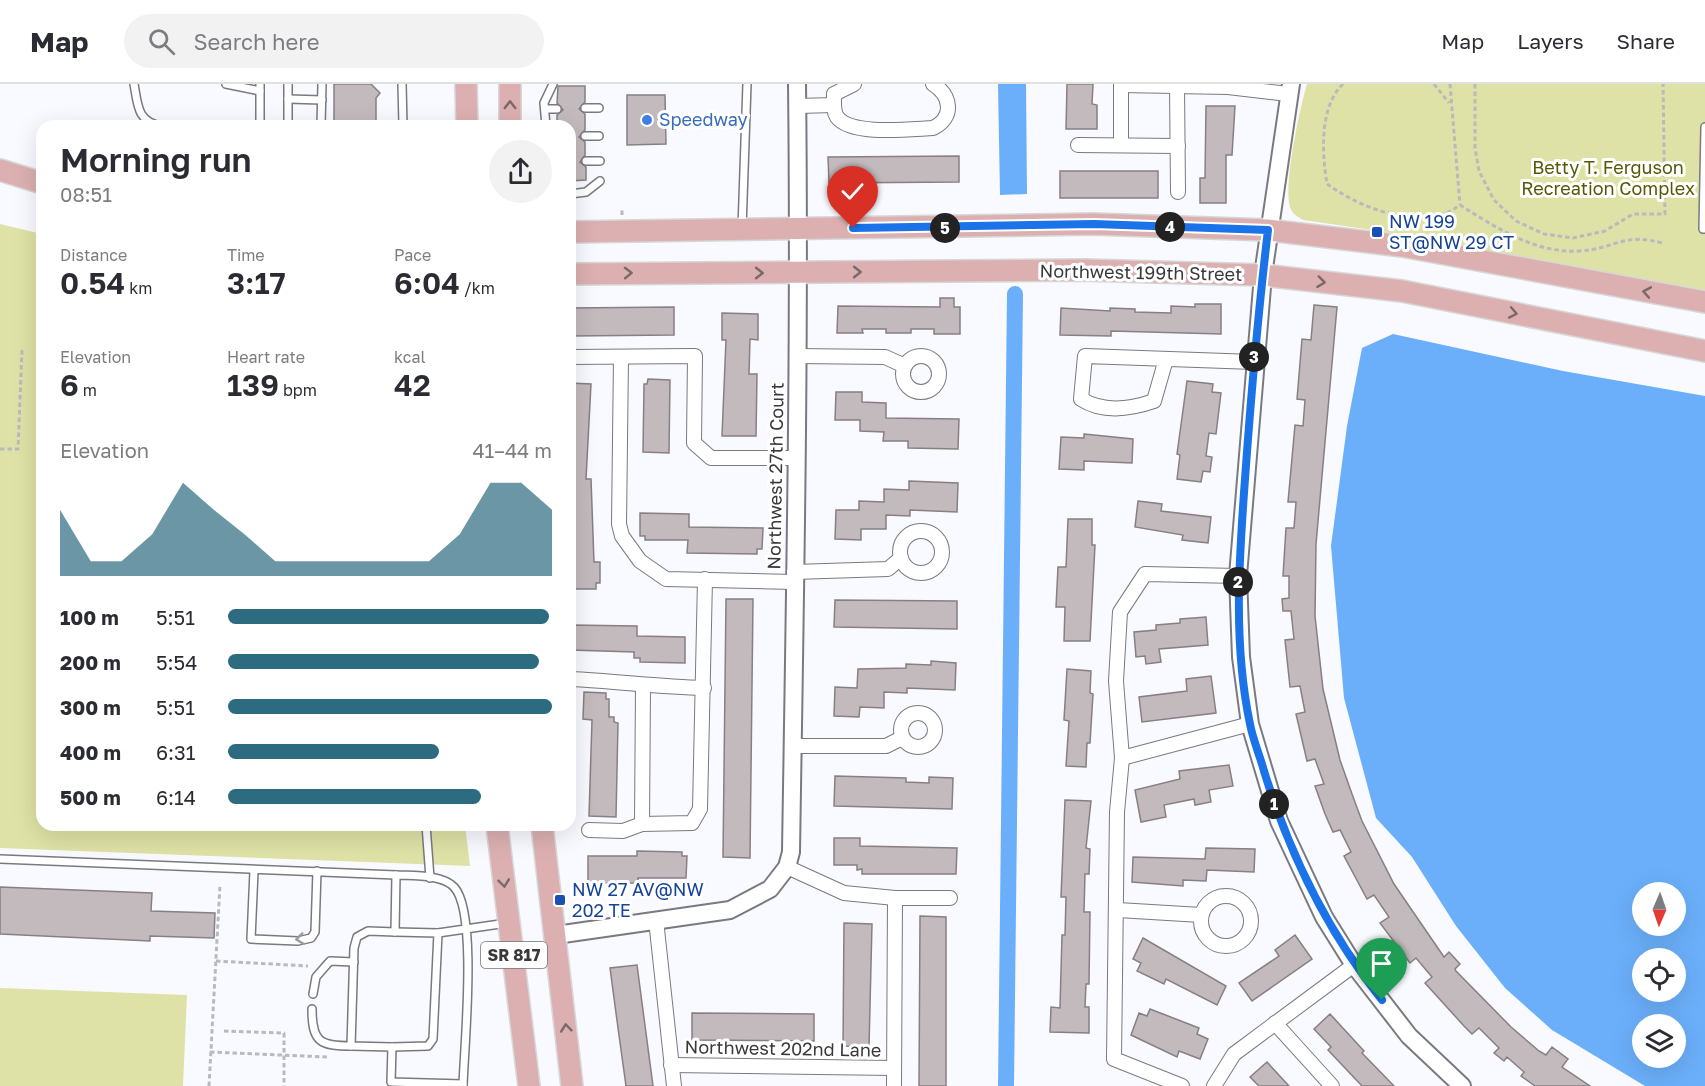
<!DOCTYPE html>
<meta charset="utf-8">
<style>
body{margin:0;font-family:"Golos Text",sans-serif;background:#f2f2f3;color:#2b2b33;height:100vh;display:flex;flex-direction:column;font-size:22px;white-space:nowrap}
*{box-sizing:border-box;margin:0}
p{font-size:20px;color:#7c7c81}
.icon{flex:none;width:33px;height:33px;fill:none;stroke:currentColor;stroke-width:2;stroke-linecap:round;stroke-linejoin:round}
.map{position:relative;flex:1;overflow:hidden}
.drawer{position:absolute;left:36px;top:36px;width:540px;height:711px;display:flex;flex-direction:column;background:#fff;border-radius:18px;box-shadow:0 6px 24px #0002}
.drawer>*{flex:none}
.needle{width:39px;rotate:182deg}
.controls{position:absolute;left:1632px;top:798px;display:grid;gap:12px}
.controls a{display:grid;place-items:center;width:54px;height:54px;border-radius:50%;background:#fff;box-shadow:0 6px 24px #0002;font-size:30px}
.pin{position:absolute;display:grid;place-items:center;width:51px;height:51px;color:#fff;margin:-62px -26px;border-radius:50% 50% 50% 0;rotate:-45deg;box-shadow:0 0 6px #0007}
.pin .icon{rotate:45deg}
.km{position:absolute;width:30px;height:30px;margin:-15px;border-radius:50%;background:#222;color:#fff;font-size:16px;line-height:30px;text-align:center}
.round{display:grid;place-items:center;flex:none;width:63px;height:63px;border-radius:32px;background:#f2f2f3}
.overview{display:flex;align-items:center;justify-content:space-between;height:102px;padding:0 24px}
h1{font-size:33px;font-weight:600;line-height:45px}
.metrics{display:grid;grid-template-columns:repeat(3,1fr);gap:9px;height:102px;padding:6px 24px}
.metrics div{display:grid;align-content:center}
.metrics b{font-size:30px;font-weight:600}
.metrics small{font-size:16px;font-weight:400}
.metrics p{font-size:16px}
.chart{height:168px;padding:12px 24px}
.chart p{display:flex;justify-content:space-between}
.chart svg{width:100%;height:108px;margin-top:6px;fill:#2d6b81;opacity:.7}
ul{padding:0 24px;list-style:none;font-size:20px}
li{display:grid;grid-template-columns:96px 72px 1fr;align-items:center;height:45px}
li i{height:15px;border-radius:8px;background:#2d6b81}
header{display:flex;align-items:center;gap:36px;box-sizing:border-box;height:84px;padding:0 30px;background:#fff;border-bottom:2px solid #e1e1e2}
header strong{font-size:28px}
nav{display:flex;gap:33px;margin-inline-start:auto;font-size:21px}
.search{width:420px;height:54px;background:#f2f2f3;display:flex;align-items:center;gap:15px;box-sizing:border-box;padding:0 21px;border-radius:33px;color:#7c7c81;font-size:22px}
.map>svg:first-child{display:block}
</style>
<header>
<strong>Map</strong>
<div class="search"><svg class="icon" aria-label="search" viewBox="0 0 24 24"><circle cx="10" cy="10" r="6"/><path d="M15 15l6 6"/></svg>Search here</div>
<nav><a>Map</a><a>Layers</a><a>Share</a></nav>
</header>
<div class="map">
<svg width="1705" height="1002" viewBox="0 0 1705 1002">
<rect width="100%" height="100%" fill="#f9faff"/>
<!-- green -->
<g fill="#dee2a6">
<path d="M1307 0H1705V208L1393 149 1303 136C1297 132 1292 130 1290 123 1283 102 1300 23 1307 0Z"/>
<path d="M0 140 42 150V741H465L470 782 0 764Z"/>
<path d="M0 904 187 911 183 1002H0Z"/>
</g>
<!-- water -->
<g fill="#6baffa" fill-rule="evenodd">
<path d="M998 0H1026L1027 110 1000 111Z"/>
<path d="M1393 250 1563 287 1705 312V1002H1645L1552 946 1505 904 1456 842 1412 773 1376 734 1344 614 1331 462 1347 342 1362 264ZM1642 808H1676V842H1642ZM1642 874H1676V908H1642ZM1642 940H1676V974H1642Z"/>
</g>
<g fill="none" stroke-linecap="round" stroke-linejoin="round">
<!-- canal -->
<path stroke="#6baffa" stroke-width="16" d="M1006 1002 1015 210"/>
</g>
<!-- building -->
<g fill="#c3babd" stroke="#877f82" stroke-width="1.5">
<path d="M334 0H371L380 9 376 14V42H334Z"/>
<path d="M1067 0H1093L1092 20 1097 21V45H1066Z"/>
<path d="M558 2H585V18L579 25 585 30V46L579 53 585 58V71L580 78 586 83V96L570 97V42H557V31L563 26 557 19Z"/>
<path d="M627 11H665L666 60 627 61Z"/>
<path d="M1206 22H1235L1232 71H1226V119H1200V94H1205Z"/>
<path d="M959 72V98L829 99 828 73Z"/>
<rect x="1060" y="87" width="98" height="27"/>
<path d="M940 214H954V223H960V250H934V245H911V249H886V245H862L863 249H837L838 222 940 223Z"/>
<path d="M1195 220H1221V250L1111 247V252L1060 251 1061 224 1110 227V224L1135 225V228L1171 229V222L1195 223Z"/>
<path d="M1314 221 1337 223 1316 460 1315 532 1323 605 1340 676 1352 710 1362 737 1394 800 1444 873 1449 868 1460 880 1455 885 1456 887 1511 943 1539 967 1546 971 1552 963 1568 975 1562 983 1590 1002H1535L1521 992 1524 988 1507 973 1504 977 1494 969 1499 964 1479 944 1472 950 1464 942 1425 899 1432 893 1416 874 1410 879 1380 839 1389 833 1374 811 1367 815 1344 772 1351 768 1340 746 1333 748 1325 730 1315 702 1324 700 1315 675 1307 677 1296 630 1305 628 1300 602 1290 603 1285 556 1294 555 1291 527H1283L1282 515 1289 514V492H1283L1286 444H1294L1296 418H1288L1295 341 1303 342 1305 316 1297 315 1302 255 1311 256Z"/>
<path d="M674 223V251L570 252V224Z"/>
<path d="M722 229 758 230V256L750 255 749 290H757L756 352H722L726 256H722Z"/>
<path d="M648 295 670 296 669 369 643 368 644 300H647Z"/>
<path d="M1187 297 1213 300 1212 308 1221 309 1216 350 1209 349 1206 372 1212 373 1210 388 1203 387 1201 398 1177 395 1180 371 1177 370Z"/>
<path d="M570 299 591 300 586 395H591L594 478H600V499H596V505H574V466H570Z"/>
<path d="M836 308H862V318L886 319V334L959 335 958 365 908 364V357H883L884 348 860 347V336H835Z"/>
<path d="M1084 350 1133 355 1132 379 1084 377V386L1059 385 1061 353 1084 354Z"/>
<path d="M909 397 958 399 957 428 910 426V432L886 431V445H861V456L835 455 836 426H859V417L884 418V405L909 406Z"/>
<path d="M1138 417 1162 420 1161 427 1211 433 1208 459 1182 456 1183 451 1135 443Z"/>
<path d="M640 429 689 430V443L763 444 762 465H757V470L687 469 688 456H645V452H640Z"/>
<path d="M1068 435H1092V461H1095L1090 557H1064L1065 523H1056L1058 483H1066Z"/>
<path d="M726 515H753L750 774 723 773Z"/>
<path d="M835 516 957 517V545L834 543Z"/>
<path d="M1206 533 1208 561 1159 565 1161 578 1146 580 1145 572 1136 573 1134 548 1156 546V541L1180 539V535Z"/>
<path d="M570 541 637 542V552L685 553V579L640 578V574H634V568L570 566Z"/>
<path d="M931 577 956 579 955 606 907 604V609L884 608V624L860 623 859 633 834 632 835 603 857 604 858 585 906 584V580L931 581Z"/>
<path d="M1067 585 1091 587 1090 609 1093 610 1090 659H1087L1086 683 1066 682 1069 637 1064 636Z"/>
<path d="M1211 592 1216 629 1142 638 1139 613 1187 607 1186 595Z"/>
<path d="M584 608 606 609V615H609V633H614V638L618 639 616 733 589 732 592 636 583 635Z"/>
<path d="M1229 681 1233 702 1209 706 1211 718 1195 721 1194 715 1164 721 1166 733 1141 738 1135 706 1180 695 1179 687Z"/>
<path d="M835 692 906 694V698L929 699V693L953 694 952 725 834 722Z"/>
<path d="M1065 716 1091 717 1086 764 1090 765 1089 790H1085L1084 828H1090L1089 900H1086L1085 923H1089V949L1050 948 1051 923 1060 924 1062 851H1065L1066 813H1061Z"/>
<path d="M834 754H860V762L957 764 956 790H862V785L857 786V781H834Z"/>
<path d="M1206 764 1255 765 1254 788 1207 786 1206 797 1183 796V802L1132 798 1133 773 1205 775Z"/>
<path d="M637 767 682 768V772H687L686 794H638V799H588V772H637Z"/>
<path d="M0 803 152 809 151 827 215 829 214 854 150 852V857L0 850Z"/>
<path d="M920 832 946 833V1002H919Z"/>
<path d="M844 839 872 840 869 963 843 962Z"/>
<path d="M1295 851 1312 875 1252 917 1239 899 1279 872 1275 866Z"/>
<path d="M1143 854 1226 902 1217 921 1166 895 1164 900 1137 887 1141 879 1133 875Z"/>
<path d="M637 881 653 1002H626L618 944 610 884Z"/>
<path d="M1150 925 1199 944 1197 950 1208 955 1200 975 1179 967 1177 973 1131 951 1139 929 1147 932Z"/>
<path d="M692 929 814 930V957L692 956Z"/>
<path d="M1330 930 1364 967 1362 969 1394 1002H1362L1328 966 1331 963 1314 945Z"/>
<path d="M1267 978 1289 1002H1259L1250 993Z"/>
</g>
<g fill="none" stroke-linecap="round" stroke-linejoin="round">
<defs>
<g id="service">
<path d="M134 0C138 22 137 37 161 42"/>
<path d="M226 0 260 7"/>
<path d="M260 0V42"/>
<path d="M288 0V42"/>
<path d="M402 0 403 42"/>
<path d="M288 15 322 16"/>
<path d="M585 24H599"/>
<path d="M545 25H557"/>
<path d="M321 42 322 0"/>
<path d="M546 42 544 19 553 0"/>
<path d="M1705 43 1703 145H1705"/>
<path d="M585 52H599"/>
<path d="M586 77H600"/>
<path d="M570 110 586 108 600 97"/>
<path d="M742 144 747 0"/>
<path d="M426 741 430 794"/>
<path d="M0 775 396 791C412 792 442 790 454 803 478 828 464 964 463 1002"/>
<path d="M254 787 251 855 298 857 311 854 315 848 317 787"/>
<path d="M396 791 395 848 368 847 357 853 354 864 351 962 392 963 391 998 463 1000"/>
<path d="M438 849 507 839"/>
<path d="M313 910 316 893 330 877 354 878"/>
<path d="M312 925C312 958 320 962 351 962"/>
<path d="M392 963 428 962 433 955 438 849 395 848"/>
</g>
<g id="minor">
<path d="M854 0 834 10C834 18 833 27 837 33 851 52 910 45 933 44 954 34 952 12 933 0"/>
<path d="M1121 1 1228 3 1288 10"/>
<path d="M1177 2 1178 108"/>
<path d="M798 22 834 21"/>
<path d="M1078 61 1178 62"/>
<path d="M1121 61V0"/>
<path d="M797 272 885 273 905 282"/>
<circle cx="921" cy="290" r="18"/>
<path d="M570 273 695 272 694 359 711 374H796"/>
<path d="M621 273 619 440 622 452 640 477 666 495 794 498"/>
<path d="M1166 275 1154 317C1131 325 1103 329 1081 315L1085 272 1254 278"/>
<circle cx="921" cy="468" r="21"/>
<path d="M794 488 888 485 901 474"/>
<path d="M570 595C615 597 659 603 704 604"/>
<circle cx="918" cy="646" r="17"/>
<path d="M792 662H886L902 654"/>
<path d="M1122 674 1250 640"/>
<path d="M642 740 643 602"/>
<path d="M589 746 623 747 642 740 692 739 700 725 705 495"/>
<path d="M787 783 844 809 895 814H950"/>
<circle cx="1226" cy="837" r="25"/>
<path d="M1118 826 1201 831"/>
<path d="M656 836 674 1002"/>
<path d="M1275 939 1332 1002"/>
<path d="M671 981 894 984"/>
<path d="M894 1002 895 814"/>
<path d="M1182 1002 1114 975 1117 728 1122 674 1116 597 1120 528 1145 490 1238 492"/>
<path d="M1214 1002 1234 970 1354 881"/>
</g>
<g id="tertiary">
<path d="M1291 0 1263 191 1238 492 1241 573 1250 640 1279 737 1324 833 1354 881 1409 952 1462 1002"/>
<path d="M556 851 730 826 770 805 787 783 791 768C795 512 800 256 797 0"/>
</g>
<g id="primary">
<path d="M466 0 467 42"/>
<path d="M510 0V42"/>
<path d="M0 86 42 99"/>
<path d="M570 148 1093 140 1268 146 1402 162 1705 218"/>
<path d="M570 190 1084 186 1263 191 1402 207 1705 267"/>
<path d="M497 741 529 1002"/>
<path d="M542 741 572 1002"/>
</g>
</defs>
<!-- service casing -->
<use href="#service" stroke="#797981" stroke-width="10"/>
<!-- minor casing -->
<use href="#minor" stroke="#797981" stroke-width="16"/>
<!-- tertiary casing -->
<use href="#tertiary" stroke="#797981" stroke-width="20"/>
<!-- primary casing -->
<use href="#primary" stroke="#d7d7d8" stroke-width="24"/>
<!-- path -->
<g stroke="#b9b9be" stroke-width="3" stroke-dasharray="4.5 3" stroke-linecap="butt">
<path d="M1343 0C1319 23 1322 70 1327 100 1356 121 1406 142 1443 130 1449 129 1455 124 1460 121"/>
<path d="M1434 0 1449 19"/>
<path d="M1450 0 1460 121"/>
<path d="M1475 0V64L1479 87 1494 116 1516 137 1544 150 1573 154 1605 147 1633 130H1665L1663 0"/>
<path d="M1460 121C1495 143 1536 170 1579 167 1616 165 1624 147 1665 160"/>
<path d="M622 131V124"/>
<path d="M0 365H18L22 266"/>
<path d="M216 877 308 882"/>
<path d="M224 947 284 949V1002"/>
<path d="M210 968 327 973"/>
<path d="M209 1002 220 801"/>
</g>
<!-- service -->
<use href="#service" stroke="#fff" stroke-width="7"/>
<!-- minor -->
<use href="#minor" stroke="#fff" stroke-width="14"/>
<!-- tertiary -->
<use href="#tertiary" stroke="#fff" stroke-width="16"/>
<!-- primary -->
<use href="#primary" stroke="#dcb0b0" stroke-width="21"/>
</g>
<!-- one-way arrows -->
<defs><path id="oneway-chevron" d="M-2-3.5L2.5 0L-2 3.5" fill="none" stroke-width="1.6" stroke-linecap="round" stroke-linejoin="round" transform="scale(1.5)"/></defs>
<g stroke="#7a696a">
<use href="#oneway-chevron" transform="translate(510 21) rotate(-90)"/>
<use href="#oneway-chevron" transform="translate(857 188)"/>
<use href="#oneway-chevron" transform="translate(628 189) rotate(-1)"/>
<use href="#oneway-chevron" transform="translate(759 189)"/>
<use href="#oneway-chevron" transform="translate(1321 198) rotate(7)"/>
<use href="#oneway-chevron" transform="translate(1647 208) rotate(-170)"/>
<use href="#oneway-chevron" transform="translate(1513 229) rotate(11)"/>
<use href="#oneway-chevron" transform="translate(504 799) rotate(83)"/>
<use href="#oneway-chevron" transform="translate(566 944) rotate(-96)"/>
</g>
<use stroke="#9c9c9e" href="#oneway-chevron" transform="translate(300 855) rotate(173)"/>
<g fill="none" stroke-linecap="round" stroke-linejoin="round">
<defs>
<path id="route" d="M853 144 1094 140 1268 146C1258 229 1251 312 1245 395 1239 476 1233 559 1250 640 1253 656 1260 672 1264 687 1290 772 1327 847 1382 916"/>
</defs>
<!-- route casing -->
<use href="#route" stroke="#fff" stroke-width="12"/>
<!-- route -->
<use href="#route" stroke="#1a73e8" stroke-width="8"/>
</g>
<!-- markers -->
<circle fill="#3f7fe0" stroke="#fff" stroke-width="2" cx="647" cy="36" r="6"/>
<g fill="#1a4fb4" stroke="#fff" stroke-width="2">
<rect x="1371" y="142" width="12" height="12" rx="3"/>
<rect x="554" y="810" width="12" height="12" rx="3"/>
</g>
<g text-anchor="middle" stroke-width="6" stroke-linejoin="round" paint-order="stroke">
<!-- shield labels -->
<rect fill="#fff" stroke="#747476" stroke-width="1.5" x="481" y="858" width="66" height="26" rx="4.5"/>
<g font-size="16" font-weight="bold" fill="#39393c">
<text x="514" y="877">SR 817</text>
</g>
<!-- shop labels -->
<g font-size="18" fill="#366cbe" stroke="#fff" text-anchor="start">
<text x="659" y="42">Speedway</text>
</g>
<!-- park labels -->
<g font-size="18" fill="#575804" stroke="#fff">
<text x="1608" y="90">Betty T. Ferguson<tspan x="1608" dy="21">Recreation Complex</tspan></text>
</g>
<!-- transit labels -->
<g font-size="18" fill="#164399" stroke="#fff" text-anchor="start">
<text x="1389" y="144">NW 199<tspan x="1389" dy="21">ST@NW 29 CT</tspan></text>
<text x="572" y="812">NW 27 AV@NW<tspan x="572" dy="21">202 TE</tspan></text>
</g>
<!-- street labels -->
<g font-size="18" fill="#39393c" stroke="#fff">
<text transform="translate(1141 189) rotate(1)" y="6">Northwest 199th Street</text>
<text transform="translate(776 392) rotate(-89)" y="6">Northwest 27th Court</text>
<text transform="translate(783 965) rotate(1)" y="6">Northwest 202nd Lane</text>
</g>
</g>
</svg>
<div class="controls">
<a><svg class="needle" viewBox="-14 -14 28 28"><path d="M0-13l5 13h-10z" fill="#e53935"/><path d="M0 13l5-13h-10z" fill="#7c7c81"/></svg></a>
<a><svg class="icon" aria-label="locate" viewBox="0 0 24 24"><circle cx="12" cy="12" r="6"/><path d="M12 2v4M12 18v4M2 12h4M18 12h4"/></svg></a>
<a><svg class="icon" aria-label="layers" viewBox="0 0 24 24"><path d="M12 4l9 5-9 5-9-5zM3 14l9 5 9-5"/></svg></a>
</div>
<div class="pin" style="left:1382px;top:916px;background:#1e9e55"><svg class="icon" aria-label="arrive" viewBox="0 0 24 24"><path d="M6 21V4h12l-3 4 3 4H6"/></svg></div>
<div class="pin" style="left:853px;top:144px;background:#d93025"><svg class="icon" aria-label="check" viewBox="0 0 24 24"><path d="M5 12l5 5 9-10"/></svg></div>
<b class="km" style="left:1274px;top:720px">1</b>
<b class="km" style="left:1238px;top:498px">2</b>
<b class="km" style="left:1254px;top:273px">3</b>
<b class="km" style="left:1170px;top:143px">4</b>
<b class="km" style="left:945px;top:144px">5</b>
<section class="drawer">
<div class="overview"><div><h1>Morning run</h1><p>08:51</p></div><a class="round"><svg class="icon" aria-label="share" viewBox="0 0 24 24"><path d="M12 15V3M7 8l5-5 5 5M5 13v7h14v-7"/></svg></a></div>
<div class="metrics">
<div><p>Distance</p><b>0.54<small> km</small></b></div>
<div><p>Time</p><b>3:17</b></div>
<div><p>Pace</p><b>6:04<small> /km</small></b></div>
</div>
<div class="metrics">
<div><p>Elevation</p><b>6<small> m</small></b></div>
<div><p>Heart rate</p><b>139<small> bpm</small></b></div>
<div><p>kcal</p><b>42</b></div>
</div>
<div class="chart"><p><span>Elevation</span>41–44 m</p>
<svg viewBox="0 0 160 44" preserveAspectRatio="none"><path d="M0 44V17L10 38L20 38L30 27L40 6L50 17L60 27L70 38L80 38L90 38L100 38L110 38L120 38L130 27L140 6L150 6L160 17V44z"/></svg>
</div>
<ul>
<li><b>100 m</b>5:51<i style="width:99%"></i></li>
<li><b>200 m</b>5:54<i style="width:96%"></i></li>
<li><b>300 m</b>5:51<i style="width:100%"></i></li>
<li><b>400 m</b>6:31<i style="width:65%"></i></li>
<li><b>500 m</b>6:14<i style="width:78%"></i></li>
</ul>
</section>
</div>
